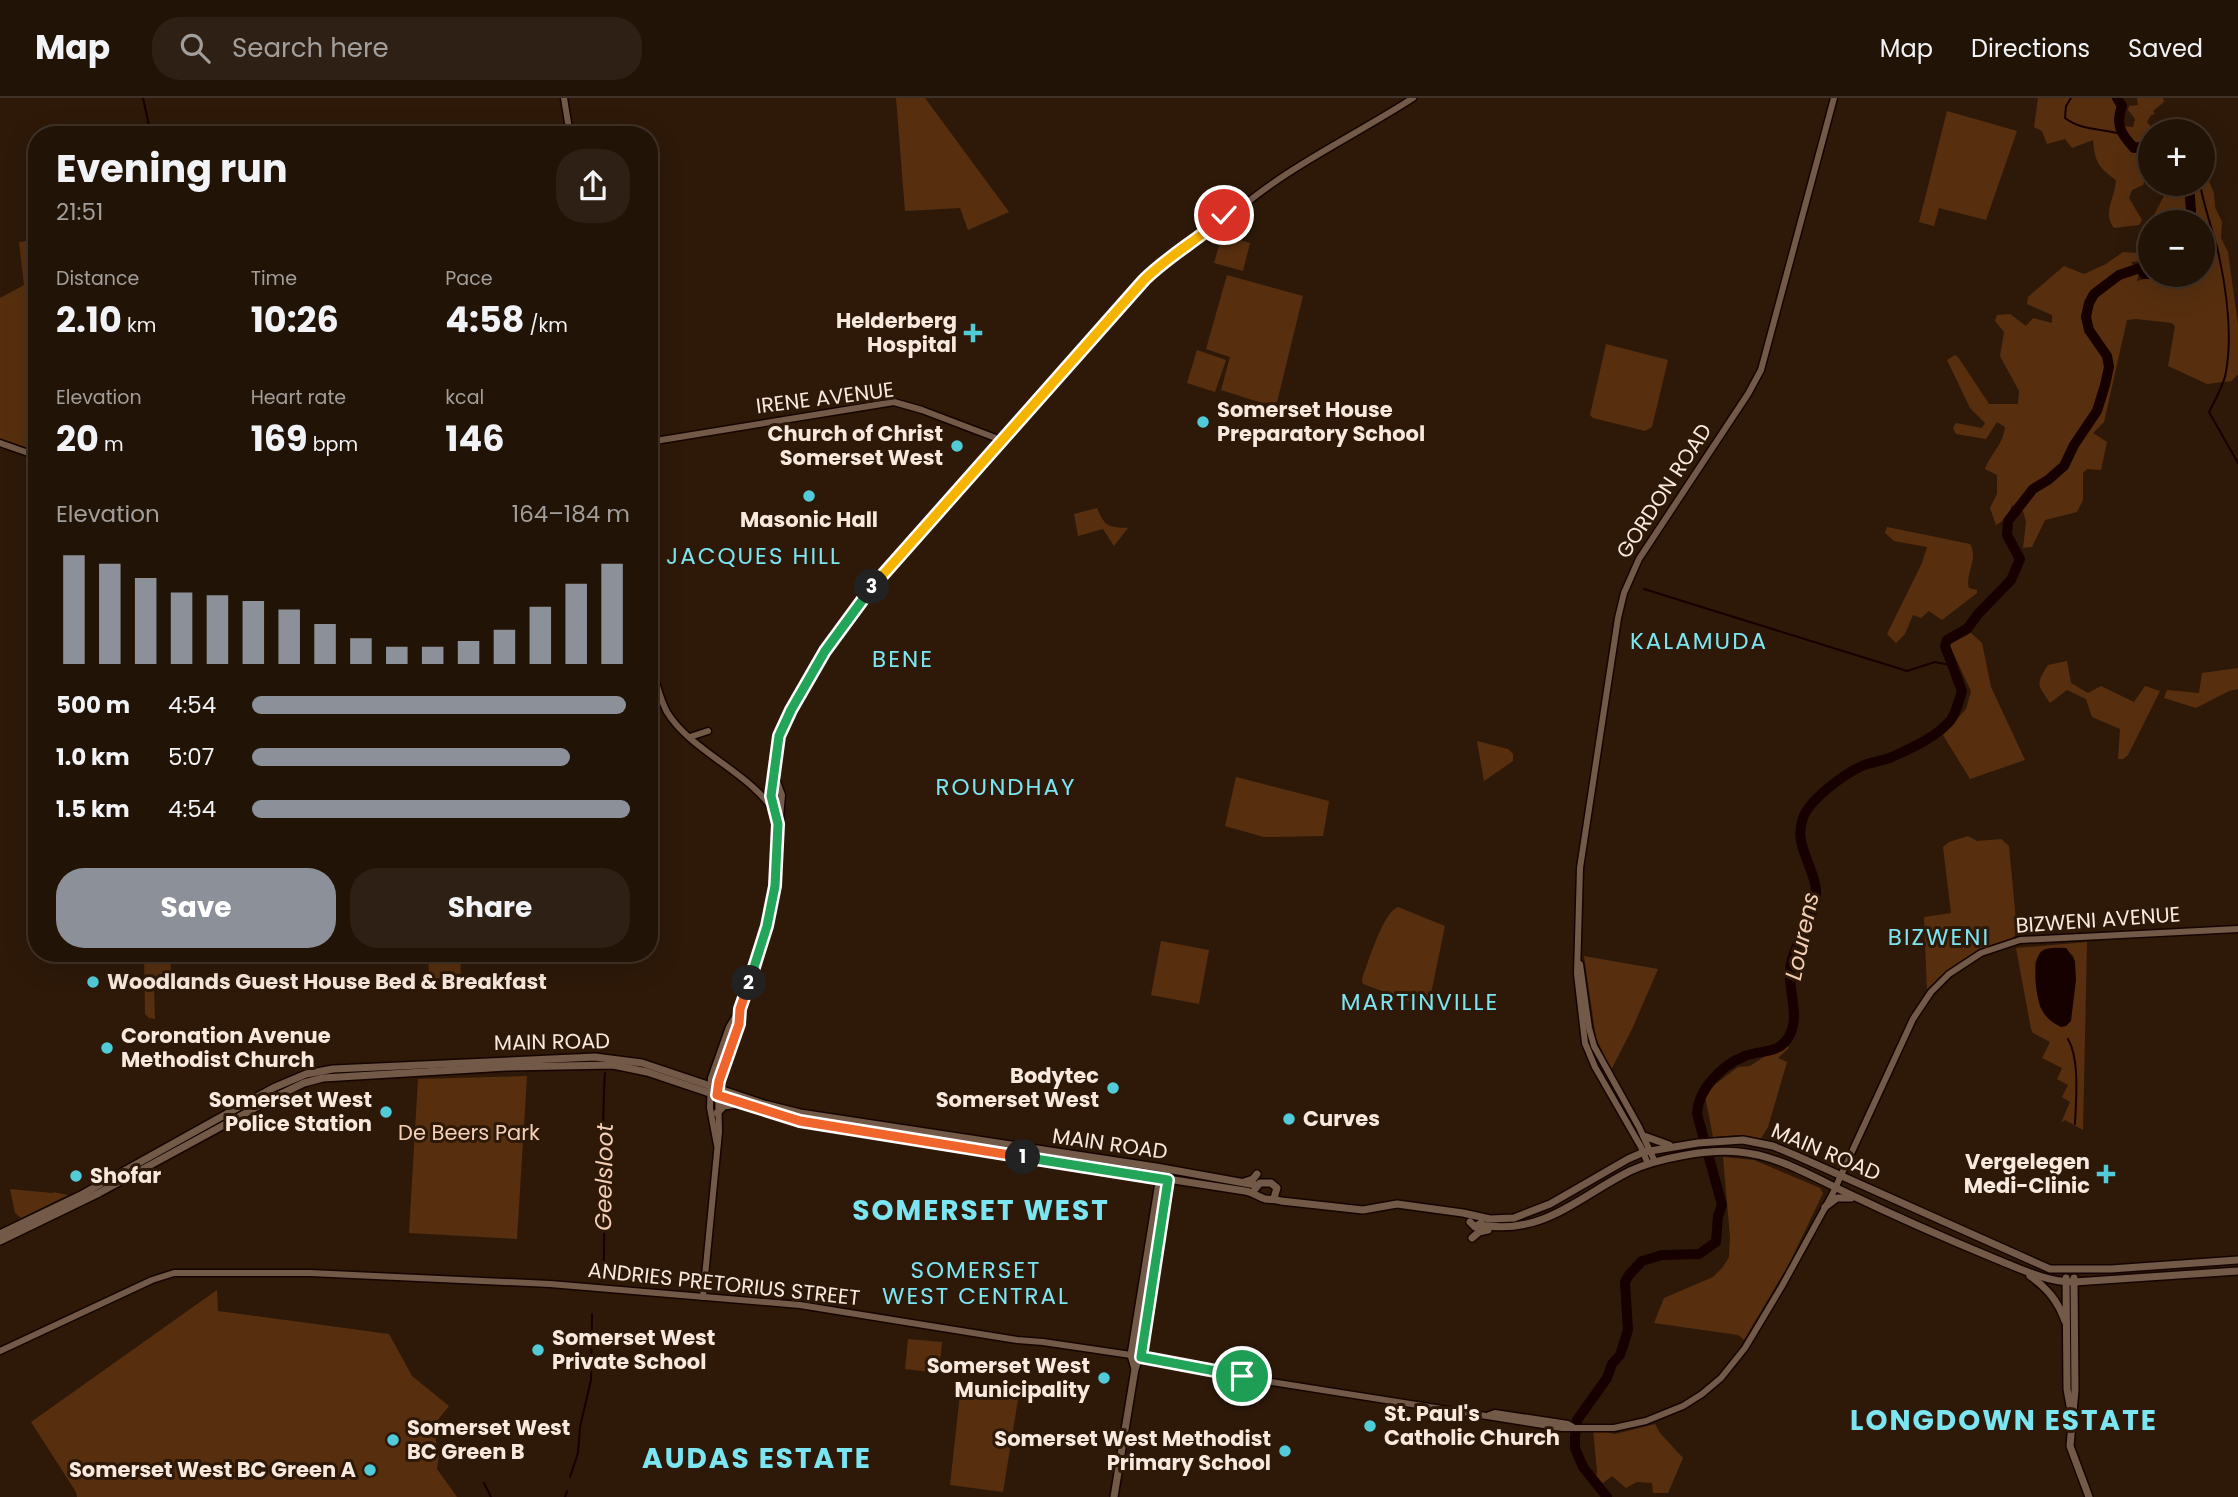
<!DOCTYPE html>
<meta charset="utf-8">
<style>
body{margin:0;font-family:Poppins,sans-serif;background:#2e2015;color:#f1f3f6;height:100vh;display:flex;flex-direction:column;font-size:26px;white-space:nowrap}
*{box-sizing:border-box;margin:0}
p{font-size:23px;color:#a29e9b}
.icon{flex:none;width:38px;height:38px;fill:none;stroke:currentColor;stroke-width:2;stroke-linecap:round;stroke-linejoin:round}
.map{position:relative;flex:1;overflow:hidden}
.drawer{position:absolute;left:28px;top:28px;width:630px;height:836px;display:flex;flex-direction:column;background:#221307;border-radius:28px;box-shadow:0 7px 28px #0002,0 0 0 2px #3f3228}
.drawer>*{flex:none}
.tools{position:absolute;left:2138px;top:21px;display:grid;gap:14px}
.tools a{display:grid;place-items:center;width:77px;height:77px;border-radius:50%;background:#221307;box-shadow:0 7px 28px #0002,0 0 0 2px #3f3228;font-size:35px}
.pin{position:absolute;display:grid;place-items:center;width:60px;height:60px;color:#fff;margin:-30px;border:4px solid #fff;border-radius:50%;box-shadow:0 2px 7px #0007}
.km{position:absolute;width:35px;height:35px;margin:-18px;border-radius:50%;background:#222;color:#fff;font-size:19px;line-height:35px;text-align:center}
.round{display:grid;place-items:center;flex:none;width:74px;height:74px;border-radius:28px;background:#2e2015}
.head{display:flex;align-items:center;justify-content:space-between;height:119px;padding:0 28px}
h1{font-size:38px;font-weight:700;line-height:52px}
.metrics{display:grid;grid-template-columns:repeat(3,1fr);gap:10px;height:119px;padding:7px 28px}
.metrics div{display:grid;align-content:center}
.metrics b{font-size:35px;font-weight:700}
.metrics small{font-size:19px;font-weight:400}
.metrics p{font-size:19px}
.chart{height:196px;padding:14px 28px}
.chart p{display:flex;justify-content:space-between}
.chart svg{width:100%;height:126px;margin-top:7px;stroke:#8c9099;stroke-width:6}
.action{display:flex;gap:14px;margin-top:auto;padding:14px 28px}
.action a{flex:1;height:80px;border-radius:28px;background:#8c9099;color:#fff;font-size:28px;font-weight:700;line-height:80px;text-align:center}
.action a+a{background:#2e2015;color:#f1f3f6}
ul{padding:0 28px;list-style:none;font-size:23px}
li{display:grid;grid-template-columns:112px 84px 1fr;align-items:center;height:52px}
li i{height:18px;border-radius:9px;background:#8c9099}
header{display:flex;align-items:center;gap:42px;box-sizing:border-box;height:98px;padding:0 35px;background:#221307;border-bottom:2px solid #3f3228}
header strong{font-size:33px}
nav{display:flex;gap:38px;margin-inline-start:auto;font-size:24px}
.search{width:490px;height:63px;background:#2e2015;display:flex;align-items:center;gap:18px;box-sizing:border-box;padding:0 24px;border-radius:28px;color:#a29e9b;font-size:26px}
.map>svg:first-child{display:block}
</style>
<header>
<strong>Map</strong>
<div class="search"><svg class="icon" aria-label="search" viewBox="0 0 24 24"><circle cx="10" cy="10" r="6"/><path d="M15 15l6 6"/></svg>Search here</div>
<nav><a>Map</a><a>Directions</a><a>Saved</a></nav>
</header>
<div class="map">
<svg width="2238" height="1399" viewBox="0 0 2238 1399">
<rect width="100%" height="100%" fill="#2e1909"/>
<!-- green -->
<g fill="#572f0f" fill-rule="evenodd">
<path d="M896 0H925L1009 114 968 132 960 110 905 113Z"/>
<path d="M2038 0H2113L2116 7V23L2121 28 2133 29 2135 21 2128 12 2129 8 2138 7 2137 0H2163L2164 4 2153 13 2155 16 2151 17 2147 24 2153 31H2179L2181 33H2151V66L2143 87 2132 92 2129 100 2142 122 2139 127 2114 130C2102 114 2115 101 2116 82 2098 69 2095 64 2093 42L2072 50 2065 41 2047 46 2042 33 2034 29Z"/>
<path d="M1947 13 2017 33 1986 122 1939 110 1934 128 1919 124Z"/>
<path d="M2203 57 2204 71 2214 95 2215 109 2222 124 2221 140 2228 154 2238 227V276L2232 283 2207 286 2168 268 2175 228 2172 225 2136 221 2127 222 2104 324 2093 335 2107 344 2101 372 2087 371 2083 375V402L2077 414 2045 422 2032 449 2023 450 2026 424 2023 413 2012 407 2007 420 1996 427 1990 410 1997 396V377L1985 371C1991 355 2003 347 2005 329L1997 324 1986 341 1956 336 1953 330 1956 325 1982 330 1985 325 1970 310 1947 262 1955 257 1958 259 1989 306H2018L2019 293 2000 258 2004 234 1995 223 1997 217 2010 216 2026 228 2033 220 2052 225V217L2027 206 2028 199 2064 168 2084 176 2106 166 2123 154 2136 155V144L2151 123 2170 86H2203ZM2151 124H2203V137L2208 136V144L2212 156 2203 157V177H2158L2137 183 2139 176 2131 164 2151 162Z"/>
<path d="M1222 137 1250 145 1243 173 1214 165Z"/>
<path d="M35 142 37 155V354L0 341V200L24 187 19 144Z"/>
<path d="M1227 177 1303 198 1277 304 1262 305 1221 292 1230 259 1206 251Z"/>
<path d="M1606 246 1668 262 1652 329 1645 333 1593 320 1590 317Z"/>
<path d="M1197 252 1226 262 1215 294 1187 285Z"/>
<path d="M1097 410C1105 429 1108 429 1128 430L1114 448 1103 431 1078 438 1074 416Z"/>
<path d="M1887 429 1970 446C1979 461 1965 475 1969 490L1977 492V495L1942 522 1929 513 1921 520 1913 517 1905 536 1896 545 1887 536 1922 465 1927 449 1894 443 1885 435Z"/>
<path d="M1970 534 1982 545 1991 589 2025 662 1970 681 1943 637 1966 611 1971 593 1949 546 1959 538Z"/>
<path d="M2067 563 2071 585 2088 595 2101 588 2134 604 2145 588 2160 593 2128 657 2123 661H2118L2120 631 2092 619 2086 601 2067 592 2050 605C2038 587 2035 587 2048 567Z"/>
<path d="M2238 570V591L2229 593 2196 610 2164 600 2167 592 2199 595 2202 575Z"/>
<path d="M1477 643 1508 651 1513 656V663L1484 683Z"/>
<path d="M1236 679 1329 703 1323 738 1264 739 1225 728Z"/>
<path d="M1968 738 1977 743 2001 741 2009 748 2017 834 2013 840C1979 850 1953 866 1927 892L1924 819 1951 815 1943 749 1949 744Z"/>
<path d="M1398 809 1445 828 1428 910 1363 886 1362 881C1368 865 1383 814 1398 809Z"/>
<path d="M1161 843 1209 852 1199 906 1151 897Z"/>
<path d="M2087 844 2083 1032 2065 1022 2061 1025 2070 1004 2062 999 2068 987 2057 981 2062 970 2042 960 2050 944 2033 935 2031 931 2016 850ZM2066 850 2074 859V895L2052 924 2040 909 2035 865 2040 854 2045 851Z"/>
<path d="M144 856H170L172 889 154 890 155 921 149 920 145 916Z"/>
<path d="M428 856H460L461 879 429 881Z"/>
<path d="M1584 858 1658 871 1632 931 1611 972 1596 940Z"/>
<path d="M1785 945 1789 950 1778 960 1787 964 1768 1029 1760 1042 1738 1037 1713 1039 1705 998 1709 991 1738 969 1750 968Z"/>
<path d="M527 978 517 1141 409 1135 418 981Z"/>
<path d="M1723 1059 1754 1062 1820 1090 1823 1095 1790 1164 1744 1242 1738 1237 1654 1225 1664 1200 1713 1179 1723 1169 1729 1159 1730 1139Z"/>
<path d="M10 1091 53 1095V1094L68 1097 21 1120 15 1115Z"/>
<path d="M217 1192 218 1213 389 1236 412 1278 449 1308 433 1328 439 1357 437 1371 457 1399H77L76 1394 31 1324Z"/>
<path d="M908 1241 942 1244 939 1275 905 1271Z"/>
<path d="M982 1290 1019 1295 1003 1394 950 1387 960 1296 964 1292 979 1294Z"/>
<path d="M1655 1326 1660 1335 1683 1360 1668 1395H1653L1652 1385 1637 1384 1626 1390 1612 1378 1603 1385 1596 1379 1597 1374 1593 1331 1615 1336Z"/>
</g>
<!-- water -->
<path fill="#170000" d="M2066 850 2075 863 2076 882 2071 923 2066 928 2061 929C2052 925 2045 919 2041 910 2036 899 2030 858 2044 852 2050 849 2060 850 2066 850Z"/>
<g fill="none" stroke-linecap="round" stroke-linejoin="round">
<!-- stream -->
<g stroke="#170000" stroke-width="2">
<path d="M143 0 151 37"/>
<path d="M2071 0 2066 8 2065 20C2082 33 2101 30 2121 36"/>
<path d="M2200 86C2204 108 2211 128 2217 149 2226 188 2233 234 2226 274 2224 287 2215 302 2209 314L2238 365"/>
<path d="M1644 491 1907 573 1935 564 1954 568"/>
<path d="M2068 941C2080 961 2076 1003 2075 1026"/>
<path d="M603 1183C607 1114 600 1045 605 975"/>
<path d="M570 1379 578 1355 580 1329 591 1282 592 1216"/>
<path d="M484 1385 491 1399"/>
<path d="M565 1399 567 1393"/>
</g>
<!-- river -->
<g stroke="#170000" stroke-width="10">
<path d="M2117 0 2122 8C2115 27 2121 36 2134 50L2151 47"/>
<path d="M2188 124 2191 113 2189 86"/>
<path d="M1607 1399 1583 1369 1575 1350V1339L1577 1322 1607 1280 1612 1266 1620 1257 1628 1232 1625 1184 1629 1177 1642 1163 1662 1157 1699 1156 1716 1144 1718 1118 1722 1107 1697 1016C1698 991 1722 967 1745 958 1759 952 1774 956 1785 944 1803 923 1788 896 1790 872 1792 846 1818 817 1816 792 1814 768 1793 746 1803 720 1809 702 1844 676 1862 668 1871 664 1882 663 1892 659 1912 650 1936 639 1950 623 1956 616 1959 602 1962 593L1945 548 1947 542 1967 531 1978 516 2011 482 2020 461 2007 437 2008 423 2033 391 2048 382 2064 368 2074 347 2097 313 2105 287 2109 269 2107 258 2089 232 2086 219 2089 205 2094 196 2119 177 2140 170 2144 176H2151"/>
</g>
<defs>
<g id="tertiary">
<path d="M564 0 570 37"/>
<path d="M1228 121C1282 71 1351 40 1413 0"/>
<path d="M1217 123 1221 117 1235 112"/>
<path d="M1235 128 1236 116"/>
<path d="M649 344 894 304 922 312 1001 342"/>
<path d="M0 345 37 358"/>
<path d="M649 558C654 576 658 597 667 614 691 654 754 676 777 718"/>
<path d="M690 639 708 633"/>
<path d="M772 695 776 652 785 624 825 553 852 515 896 461 1144 182 1217 123"/>
<path d="M1580 866 1589 930 1594 948 1639 1029 1655 1064"/>
<path d="M717 1047 710 1010 711 980 729 929 740 911 746 894 764 841 773 801 782 697 775 678"/>
<path d="M1648 1066 1641 1049 1595 969 1585 945 1577 876 1580 770 1618 520 1624 495 1639 461 1748 296 1761 272 1834 0"/>
<path d="M703 1199 719 1034 718 989 739 926 740 911"/>
<path d="M0 1253 152 1182 174 1175H310L550 1186 800 1207 1017 1242 1043 1244 1131 1257 1253 1281 1562 1330H1614L1646 1323 1683 1308 1702 1296 1721 1280 1745 1250 1782 1188 1832 1097 1913 921 1931 894 1949 876 1981 855 2020 842 2238 831"/>
<path d="M1489 1317 1495 1315 1568 1326 1573 1329"/>
</g>
<g id="secondary">
<path d="M717 1015 724 1008 739 1006"/>
<path d="M1644 1038 1669 1047"/>
<path d="M1244 1084 1253 1081 1257 1076"/>
<path d="M1255 1091 1260 1085H1271L1277 1090 1274 1100"/>
<path d="M1825 1109 1837 1100H1851"/>
<path d="M1470 1124 1475 1129 1481 1125"/>
<path d="M1480 1127C1543 1138 1578 1099 1630 1073 1658 1060 1708 1051 1739 1054 1777 1057 1813 1079 1847 1095 1897 1119 1947 1141 1998 1162 2023 1172 2047 1184 2074 1184L2238 1173"/>
<path d="M0 1136 79 1098 273 990 306 976 333 971 595 959 642 965 764 1006 800 1015 1156 1069 1256 1087"/>
<path d="M1472 1140 1479 1134 1488 1132"/>
<path d="M0 1143 99 1095 277 998 304 985 323 980 507 969 613 967 647 974 784 1020 832 1029 1245 1093C1253 1094 1258 1099 1265 1101 1272 1102 1275 1101 1281 1103L1363 1112 1397 1106 1463 1115 1490 1121 1514 1120 1550 1106 1628 1061 1644 1054 1698 1045 1743 1042 1773 1048 1797 1058 2050 1171H2111L2238 1162"/>
<path d="M2030 1178C2047 1190 2058 1203 2065 1223"/>
<path d="M2066 1180 2067 1291 2070 1308"/>
<path d="M2074 1180 2075 1292 2070 1348 2089 1399"/>
<path d="M1135 1271 1131 1257 1160 1078"/>
<path d="M1114 1399 1135 1271 1143 1249 1168 1080"/>
</g>
</defs>
<!-- tertiary casing -->
<use href="#tertiary" stroke="#150400" stroke-width="9"/>
<!-- secondary casing -->
<use href="#secondary" stroke="#150400" stroke-width="10"/>
<!-- tertiary -->
<use href="#tertiary" stroke="#725948" stroke-width="6"/>
<!-- secondary -->
<use href="#secondary" stroke="#725948" stroke-width="7"/>
</g>
<g fill="none" stroke-linecap="round" stroke-linejoin="round">
<defs>
<path id="split-1" d="M1023 1059 1168 1082 1141 1259 1242 1278"/>
<path id="split-2" d="M749 885 740 911 739 926 719 983 717 997 800 1023 1023 1059"/>
<path id="split-3" d="M749 885 767 828 775 788 778 726 771 698 779 638 791 612 825 553 872 489"/>
<path id="split-4" d="M872 489 1144 182C1162 164 1184 150 1205 134 1213 129 1217 118 1224 117"/>
</defs>
<!-- split-1 casing -->
<use href="#split-1" stroke="#fff" stroke-width="14"/>
<!-- split-2 casing -->
<use href="#split-2" stroke="#fff" stroke-width="14"/>
<!-- split-3 casing -->
<use href="#split-3" stroke="#fff" stroke-width="14"/>
<!-- split-4 casing -->
<use href="#split-4" stroke="#fff" stroke-width="14"/>
<!-- split-1 -->
<use href="#split-1" stroke="#22a559" stroke-width="9"/>
<!-- split-2 -->
<use href="#split-2" stroke="#f0652b" stroke-width="9"/>
<!-- split-3 -->
<use href="#split-3" stroke="#22a559" stroke-width="9"/>
<!-- split-4 -->
<use href="#split-4" stroke="#f5b400" stroke-width="9"/>
</g>
<!-- markers -->
<g fill="#52cbd9" stroke="#2e1909" stroke-width="2.5">
<path d="M969.5 224.5h7v7h7v7h-7v7h-7v-7h-7v-7h7z"/>
<circle cx="1203" cy="324" r="7"/>
<circle cx="957" cy="348" r="7"/>
<circle cx="809" cy="398" r="7"/>
<circle cx="93" cy="884" r="7"/>
<circle cx="107" cy="950" r="7"/>
<circle cx="1113" cy="990" r="7"/>
<circle cx="386" cy="1014" r="7"/>
<circle cx="1289" cy="1021" r="7"/>
<path d="M2102.5 1065.5h7v7h7v7h-7v7h-7v-7h-7v-7h7z"/>
<circle cx="76" cy="1078" r="7"/>
<circle cx="538" cy="1252" r="7"/>
<circle cx="1104" cy="1280" r="7"/>
<circle cx="1370" cy="1328" r="7"/>
<circle cx="393" cy="1342" r="7"/>
<circle cx="1285" cy="1353" r="7"/>
<circle cx="370" cy="1372" r="7"/>
</g>
<g text-anchor="middle" stroke-width="6" stroke-linejoin="round" paint-order="stroke">
<!-- poi labels -->
<g font-size="21" font-weight="bold" fill="#f8e9df" stroke="#2e1909" text-anchor="end">
<text x="957" y="230">Helderberg<tspan x="957" dy="24">Hospital</tspan></text>
<text x="1217" y="319" text-anchor="start">Somerset House<tspan x="1217" dy="24">Preparatory School</tspan></text>
<text x="943" y="343">Church of Christ<tspan x="943" dy="24">Somerset West</tspan></text>
<text x="809" y="429" text-anchor="middle">Masonic Hall</text>
<text x="107" y="891" text-anchor="start">Woodlands Guest House Bed &amp; Breakfast</text>
<text x="121" y="945" text-anchor="start">Coronation Avenue<tspan x="121" dy="24">Methodist Church</tspan></text>
<text x="1099" y="985">Bodytec<tspan x="1099" dy="24">Somerset West</tspan></text>
<text x="372" y="1009">Somerset West<tspan x="372" dy="24">Police Station</tspan></text>
<text x="1303" y="1028" text-anchor="start">Curves</text>
<text x="2090" y="1071">Vergelegen<tspan x="2090" dy="24">Medi-Clinic</tspan></text>
<text x="90" y="1085" text-anchor="start">Shofar</text>
<text x="552" y="1247" text-anchor="start">Somerset West<tspan x="552" dy="24">Private School</tspan></text>
<text x="1090" y="1275">Somerset West<tspan x="1090" dy="24">Municipality</tspan></text>
<text x="1384" y="1323" text-anchor="start">St. Paul's<tspan x="1384" dy="24">Catholic Church</tspan></text>
<text x="407" y="1337" text-anchor="start">Somerset West<tspan x="407" dy="24">BC Green B</tspan></text>
<text x="1271" y="1348">Somerset West Methodist<tspan x="1271" dy="24">Primary School</tspan></text>
<text x="356" y="1379">Somerset West BC Green A</text>
</g>
<!-- street labels -->
<g font-size="21" fill="#f8e9df" stroke="#2e1909">
<text transform="translate(825 300) rotate(-7)" y="7">IRENE AVENUE</text>
<text transform="translate(1664 393) rotate(-57)" y="7">GORDON ROAD</text>
<text transform="translate(2098 822) rotate(-4)" y="7">BIZWENI AVENUE</text>
<text transform="translate(552 944) rotate(-1)" y="7">MAIN ROAD</text>
<text transform="translate(1110 1046) rotate(8)" y="7">MAIN ROAD</text>
<text transform="translate(1826 1054) rotate(23)" y="7">MAIN ROAD</text>
<text transform="translate(724 1186) rotate(6)" y="7">ANDRIES PRETORIUS STREET</text>
</g>
<!-- park labels -->
<g font-size="21" fill="#f5d0b8" stroke="#2e1909">
<text x="469" y="1042">De Beers Park</text>
</g>
<!-- neighbourhood labels -->
<g font-size="23" letter-spacing="2" fill="#7be5f2" stroke="#2e1909">
<text x="754" y="466">JACQUES HILL</text>
<text x="1699" y="551">KALAMUDA</text>
<text x="903" y="569">BENE</text>
<text x="1006" y="697">ROUNDHAY</text>
<text x="1939" y="847">BIZWENI</text>
<text x="1420" y="912">MARTINVILLE</text>
<text x="976" y="1180">SOMERSET<tspan x="976" dy="26">WEST CENTRAL</tspan></text>
</g>
<!-- water labels -->
<g font-size="23" font-style="italic" fill="#f4cfb7" stroke="#2e1909">
<text transform="translate(1802 838) rotate(-78)" y="8">Lourens</text>
<text transform="translate(604 1079) rotate(-89)" y="8">Geelsloot</text>
</g>
<!-- district labels -->
<g font-size="28" font-weight="bold" letter-spacing="2" fill="#7be5f2" stroke="#2e1909">
<text x="981" y="1122">SOMERSET WEST</text>
<text x="2004" y="1332">LONGDOWN ESTATE</text>
<text x="757" y="1370">AUDAS ESTATE</text>
</g>
</g>
</svg>
<div class="tools">
<a>+</a>
<a>−</a>
</div>
<div class="pin" style="left:1242px;top:1278px;background:#1e9e55"><svg class="icon" aria-label="arrive" viewBox="0 0 24 24"><path d="M6 21V4h12l-3 4 3 4H6"/></svg></div>
<div class="pin" style="left:1224px;top:117px;background:#d93025"><svg class="icon" aria-label="check" viewBox="0 0 24 24"><path d="M5 12l5 5 9-10"/></svg></div>
<b class="km" style="left:1023px;top:1059px">1</b>
<b class="km" style="left:749px;top:885px">2</b>
<b class="km" style="left:872px;top:489px">3</b>
<section class="drawer">
<div class="head"><div><h1>Evening run</h1><p>21:51</p></div><a class="round"><svg class="icon" aria-label="share" viewBox="0 0 24 24"><path d="M12 15V3M7 8l5-5 5 5M5 13v7h14v-7"/></svg></a></div>
<div class="metrics">
<div><p>Distance</p><b>2.10<small> km</small></b></div>
<div><p>Time</p><b>10:26</b></div>
<div><p>Pace</p><b>4:58<small> /km</small></b></div>
</div>
<div class="metrics">
<div><p>Elevation</p><b>20<small> m</small></b></div>
<div><p>Heart rate</p><b>169<small> bpm</small></b></div>
<div><p>kcal</p><b>146</b></div>
</div>
<div class="chart"><p><span>Elevation</span>164–184 m</p>
<svg viewBox="0 0 160 44" preserveAspectRatio="none"><path d="M5 44V6M15 44V9M25 44V14M35 44V19M45 44V20M55 44V22M65 44V25M75 44V30M85 44V35M95 44V38M105 44V38M115 44V36M125 44V32M135 44V24M145 44V16M155 44V9"/></svg>
</div>
<ul>
<li><b>500 m</b>4:54<i style="width:99%"></i></li>
<li><b>1.0 km</b>5:07<i style="width:84%"></i></li>
<li><b>1.5 km</b>4:54<i style="width:100%"></i></li>
</ul>
<div class="action"><a>Save</a><a>Share</a></div>
</section>
</div>
